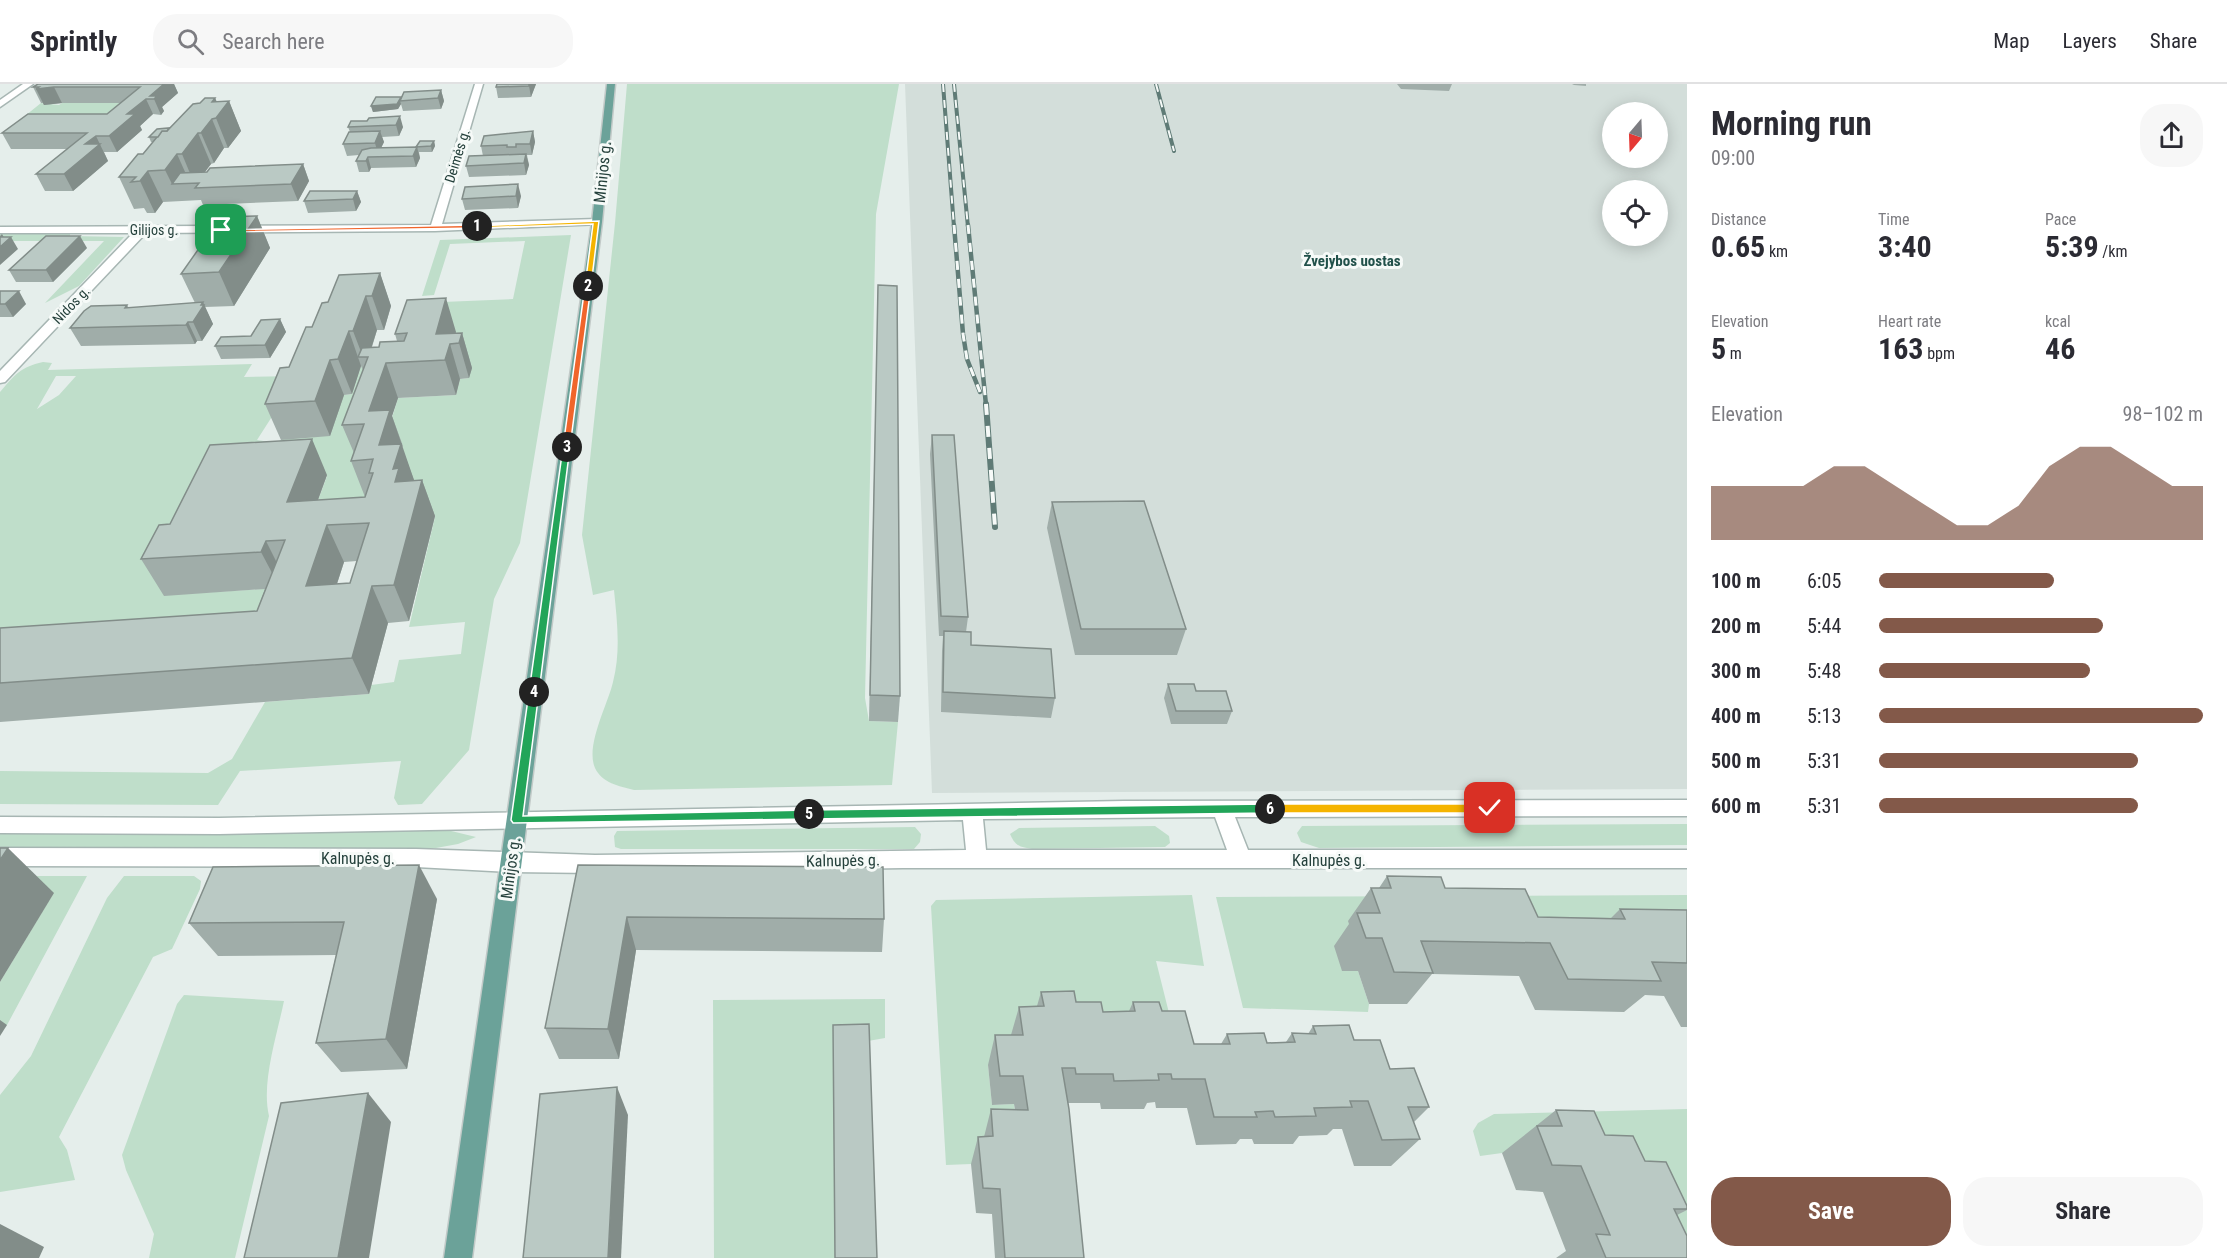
<!DOCTYPE html>
<meta charset="utf-8">
<style>
body{margin:0;font-family:"Roboto Condensed",sans-serif;background:#f7f7f7;color:#2b2b33;height:100vh;display:flex;flex-direction:column;font-size:22px;white-space:nowrap}
*{box-sizing:border-box;margin:0}
p{font-size:20px;color:#7c7c81}
.icon{flex:none;width:33px;height:33px;fill:none;stroke:currentColor;stroke-width:2;stroke-linecap:round;stroke-linejoin:round}
.map{position:relative;flex:1;overflow:hidden}
.side{display:flex;flex-direction:column;background:#fff;width:540px}
.side>*{flex:none}
.needle{width:39px;rotate:199deg}
.tools{position:absolute;left:1602px;top:18px;display:grid;gap:12px}
.tools a{display:grid;place-items:center;width:66px;height:66px;border-radius:50%;background:#fff;box-shadow:0 3px 15px #0003;font-size:30px}
.pin{position:absolute;display:grid;place-items:center;width:51px;height:51px;color:#fff;margin:-26px;border-radius:12px;box-shadow:0 3px 9px #0006}
.km{position:absolute;width:30px;height:30px;margin:-15px;border-radius:50%;background:#222;color:#fff;font-size:16px;line-height:30px;text-align:center}
.round{display:grid;place-items:center;flex:none;width:63px;height:63px;border-radius:24px;background:#f7f7f7}
.headline{display:flex;align-items:center;justify-content:space-between;height:102px;padding:0 24px}
h1{font-size:33px;font-weight:700;line-height:45px}
.stats{display:grid;grid-template-columns:repeat(3,1fr);gap:9px;height:102px;padding:6px 24px}
.stats div{display:grid;align-content:center}
.stats b{font-size:30px;font-weight:700}
.stats small{font-size:16px;font-weight:400}
.stats p{font-size:16px}
.chart{height:168px;padding:12px 24px}
.chart p{display:flex;justify-content:space-between}
.chart svg{width:100%;height:108px;margin-top:6px;fill:#835949;opacity:.7}
.cta{display:flex;gap:12px;margin-top:auto;padding:12px 24px}
.cta a{flex:1;height:69px;border-radius:24px;background:#835949;color:#fff;font-size:24px;font-weight:700;line-height:69px;text-align:center}
.cta a+a{background:#f7f7f7;color:#2b2b33}
ul{padding:0 24px;list-style:none;font-size:20px}
li{display:grid;grid-template-columns:96px 72px 1fr;align-items:center;height:45px}
li i{height:15px;border-radius:8px;background:#835949}
header{display:flex;align-items:center;gap:36px;box-sizing:border-box;height:84px;padding:0 30px;background:#fff;border-bottom:2px solid #e1e1e2}
header strong{font-size:28px}
nav{display:flex;gap:33px;margin-inline-start:auto;font-size:21px}
.search{width:420px;height:54px;background:#f7f7f7;display:flex;align-items:center;gap:15px;box-sizing:border-box;padding:0 21px;border-radius:24px;color:#7c7c81;font-size:22px}
main{display:flex;flex:1;min-height:0}
.map>svg:first-child{display:block}
</style>
<header>
<strong>Sprintly</strong>
<div class="search"><svg class="icon" aria-label="search" viewBox="0 0 24 24"><circle cx="10" cy="10" r="6"/><path d="M15 15l6 6"/></svg>Search here</div>
<nav><a>Map</a><a>Layers</a><a>Share</a></nav>
</header>
<main>
<div class="map">
<svg width="1687" height="1174" viewBox="0 0 1687 1174">
<rect width="100%" height="100%" fill="#e5eeeb"/>
<!-- built -->
<path fill="#d3deda" fill-rule="evenodd" d="M905 0H1687V705L932 709ZM1612 28H1658V74H1612ZM1612 106H1658V152H1612Z"/>
<!-- green -->
<g fill="#bfdeca" fill-rule="evenodd">
<path d="M627 0H899L876 130 865 614 869 637 898 638 892 701 634 706C619 702 602 699 595 684 585 662 608 620 613 598 621 567 617 537 614 506L593 511 582 451 615 139Z"/>
<path d="M41 19 59 21 62 19H147L114 46 15 40Z"/>
<path d="M0 149H70V152L124 153 79 202 45 219 104 157H0Z"/>
<path d="M571 151 520 459 494 515 469 666 422 720 398 721 394 714 401 677 240 687 218 721 0 720V687L208 689 232 675 265 618 369 610 371 601 394 598 399 576 461 570 465 538 409 543 435 433 409 434 402 368 403 362 383 363 398 314 456 311 460 295 469 294 418 219 513 215 525 157 450 160 434 211 422 212 440 156Z"/>
<path d="M43 278 52 279 48 286 252 280 244 293 298 292 257 356 277 359 344 311 352 310 361 282 393 293 366 413 304 454 327 392 164 511 280 504 289 530 0 545V308C15 291 20 283 43 278ZM56 292H76L59 311 37 325Z"/>
<path d="M1687 740V761L1319 764 1301 758 1297 749 1302 742Z"/>
<path d="M1155 742 1169 752 1170 759 1165 763 1032 765C1020 763 1015 762 1010 750L1019 744Z"/>
<path d="M915 743 921 750 920 758 914 765H621L615 763 614 752 617 747Z"/>
<path d="M0 746H447L476 753 458 760 436 764 0 765Z"/>
<path d="M0 792H87L7 941H0V898L53 810Z"/>
<path d="M124 792H194L201 797 200 805 172 865 153 873 59 1053 67 1066 75 1096 0 1108V1011L31 972 107 814Z"/>
<path d="M1192 811 1204 882 1156 877 1175 953 988 981 992 1021 1014 1020 1018 1054 971 1080 946 1081 931 822 936 816Z"/>
<path d="M1687 811V886L1356 862 1343 886 1358 887 1369 920 1368 928 1243 924 1216 813Z"/>
<path d="M184 911 284 917C277 951 261 999 269 1032L235 1174H149L154 1150 126 1086 122 1071 177 920Z"/>
<path d="M885 915V954L868 957 835 1174H714L713 916Z"/>
<path d="M1687 1025V1174L1527 1070 1502 1069 1480 1072 1473 1047 1478 1039 1494 1030Z"/>
</g>
<g fill="none" stroke-linecap="round" stroke-linejoin="round">
<defs>
<g id="minor">
<path d="M23 0H33L0 23V16Z"/>
<path d="M475 0H483L442 140 597 135 601 136V140L435 147 146 149 5 298 0 299V287L133 149H0V143L431 141Z"/>
<path d="M1687 716V732L1235 733 1248 766H1687V784H903L595 789 511 788 416 783 0 782V764L416 765 595 771 966 766 963 736 219 750 0 749V733L219 734 1124 717ZM1215 733 1227 766H986L983 735Z"/>
</g>
<path id="primary" d="M607 0H615L602 138 472 1174H444L592 138Z"/>
</defs>
<!-- minor casing -->
<use href="#minor" stroke="#a7b6b3" stroke-width="3"/>
<!-- primary casing -->
<use href="#primary" stroke="#c2cac8" stroke-width="3"/>
<!-- minor -->
<use href="#minor" fill="#fff" fill-rule="evenodd"/>
<!-- primary -->
<use href="#primary" fill="#6ba299" fill-rule="evenodd"/>
<defs>
<g id="rail-far2">
<path d="M943 0 954 143"/>
<path d="M954 0 968 143"/>
<path d="M1156 0 1174 67"/>
</g>
<g id="rail-far1">
<path d="M954 141 963 250 967 275 980 308"/>
<path d="M968 141 986 321"/>
</g>
<path id="rail" d="M986 320 995 443"/>
</defs>
<!-- rail-far2 casing -->
<use href="#rail-far2" stroke="#5f7b76" stroke-width="4"/>
<!-- rail-far1 casing -->
<use href="#rail-far1" stroke="#5f7b76" stroke-width="4.5"/>
<!-- rail casing -->
<use href="#rail" stroke="#5f7b76" stroke-width="6"/>
<!-- rail-far2 -->
<use href="#rail-far2" stroke="#f6faf8" stroke-width="2" stroke-dasharray="8" stroke-linecap="butt"/>
<!-- rail-far1 -->
<use href="#rail-far1" stroke="#f6faf8" stroke-width="3" stroke-dasharray="9" stroke-linecap="butt"/>
<!-- rail -->
<use href="#rail" stroke="#f6faf8" stroke-width="4" stroke-dasharray="11" stroke-linecap="butt"/>
</g>
<!-- wall -->
<g fill="#a0ada9" fill-rule="evenodd">
<path d="M174 0 178 9 162 23 164 27 161 31 153 30 140 42 142 46 117 68H104L108 77 73 107H45L36 90 67 65H11L2 49 107 30 121 19H62L44 21 43 19H41L33 3Z"/>
<path d="M536 0 531 13 498 14 496 3Z"/>
<path d="M1397 0H1452L1449 7 1401 5Z"/>
<path d="M1572 0H1586V2L1574 1Z"/>
<path d="M441 6 444 17 441 25 403 27 401 20 398 25 373 28 371 22 401 14Z"/>
<path d="M215 14 217 18 229 17 241 47 228 64H224L214 79 211 80 204 88 303 80 309 97 298 117 203 121 201 116 163 118 155 129H147L144 124 134 125 119 93 143 70 153 58H151L149 53 169 44 200 19Z"/>
<path d="M369 34 403 43 399 52 382 53 384 58 381 64 416 63 434 57 435 62 432 68H419L420 74 416 83 371 84 369 88H359L356 77 359 71 347 72 343 60 350 48 348 43 367 37Z"/>
<path d="M533 47 535 58 532 71H527L529 81 526 91 469 93 466 82 483 72 481 62Z"/>
<path d="M357 107 361 118 356 127 308 129 304 117Z"/>
<path d="M521 112 518 124 465 126 462 115Z"/>
<path d="M257 132 270 164 234 222 205 223 213 240 202 257H197L195 260 81 262 70 244 127 221 129 224 195 219 181 190Z"/>
<path d="M87 164 53 198H16L9 186Z"/>
<path d="M380 189 391 222 384 246H377L372 263H379L397 257 395 250 462 249 472 284 469 294 460 295 456 311 398 314 392 332 403 362 402 364 414 396H422L435 432 409 537 388 539 369 610 0 638V544L257 527 265 505 164 512 141 475 170 440 327 391 318 416 365 413 351 377 354 369 342 341 363 286 361 282 352 310 344 311 330 352 281 356 265 320 289 283 312 243 328 218ZM357 477 350 499 337 500 344 478Z"/>
<path d="M878 201 900 612 898 638 869 637Z"/>
<path d="M0 207 26 220 13 233H0Z"/>
<path d="M280 235 286 248 270 274 221 275 215 262 251 252Z"/>
<path d="M932 351 968 533 966 548 971 561 1055 614 1051 634 941 628 942 567 943 552H939L930 370Z"/>
<path d="M1052 418 1186 545 1177 571H1075L1047 444Z"/>
<path d="M1168 600 1196 607 1232 627 1227 640H1171L1164 614Z"/>
<path d="M578 781 884 835 882 868 636 866 619 975H559L545 944Z"/>
<path d="M1387 792 1445 804 1538 833 1611 834 1620 825 1687 826V943H1681L1664 912 1645 911 1624 928 1535 926 1519 892 1432 890 1407 920H1369L1358 887H1342L1334 862 1349 840 1348 837 1371 804H1379Z"/>
<path d="M437 815 407 985 341 988 316 959 336 871 218 872 189 839Z"/>
<path d="M1041 908 1103 928 1129 927 1133 918 1162 927 1194 960H1221L1227 950 1267 959 1286 958 1292 949 1308 950 1313 942 1354 956 1390 985 1429 1023 1414 1038 1420 1055 1391 1082H1354L1342 1045H1333L1327 1051 1299 1052 1293 1060H1254L1252 1055H1240L1236 1060 1196 1061 1187 1024H1156L1155 1018 1147 1019 1144 1025H1101L1100 1019H1068L1084 1174H995L992 1130 976 1129 971 1080 978 1053H984L991 1025 1015 1026 1014 1020 992 1021 988 981 995 951H1011L1019 923 1037 922Z"/>
<path d="M1556 1026 1605 1051 1645 1077 1687 1122V1126L1677 1131 1687 1174H1556L1566 1167 1543 1108 1516 1106 1502 1069Z"/>
</g>
<!-- shaded-wall -->
<g fill="#828d89">
<path d="M164 0H174L178 9 162 23 164 27 161 31 154 15 150 12Z"/>
<path d="M529 0H536L531 13 529 2Z"/>
<path d="M54 3 62 19 44 21 36 5Z"/>
<path d="M441 6 444 17 441 25 438 14Z"/>
<path d="M401 13 402 17H400L401 20 398 25 373 28 371 22Z"/>
<path d="M215 14 221 28 229 17 241 47 228 64 216 34 212 18Z"/>
<path d="M146 15 153 30 140 42 142 46 117 68 109 52 127 30Z"/>
<path d="M400 32 403 43 399 52 396 41Z"/>
<path d="M212 35 224 64 214 79 201 49Z"/>
<path d="M380 47 384 58 378 70 375 59Z"/>
<path d="M533 47 535 58 532 71 530 60Z"/>
<path d="M198 49 211 80 197 99H194L182 70Z"/>
<path d="M96 52 108 77 73 107 64 90 85 60Z"/>
<path d="M434 57 435 62 432 68 431 62Z"/>
<path d="M417 63 420 74 416 83 413 72Z"/>
<path d="M177 70 190 99 172 100 165 86Z"/>
<path d="M526 70 529 81 526 91 524 79Z"/>
<path d="M368 73 371 84 369 88 366 77Z"/>
<path d="M303 80 309 97 298 117 291 100Z"/>
<path d="M148 87 163 118 155 129 140 97Z"/>
<path d="M518 100 521 112 518 124 516 112Z"/>
<path d="M357 107 361 118 356 127 353 115Z"/>
<path d="M257 132 270 164 234 222 219 188Z"/>
<path d="M2 150 6 157 11 153 18 165 0 181V152Z"/>
<path d="M80 152 87 164 53 198 46 186Z"/>
<path d="M380 189 391 222 384 246 372 212Z"/>
<path d="M19 207 26 220 13 233 5 220Z"/>
<path d="M366 212 377 246 368 274V273H363L353 247Z"/>
<path d="M446 214 456 248 453 260H450L460 295 456 311 445 276 436 250Z"/>
<path d="M203 218 213 240 202 257 193 238Z"/>
<path d="M280 235 286 248 270 274 265 261Z"/>
<path d="M188 238 197 257 195 260 186 241Z"/>
<path d="M349 247 361 282 352 310 338 275Z"/>
<path d="M462 249 472 284 469 294 459 259Z"/>
<path d="M330 276 344 311 330 352 315 317Z"/>
<path d="M386 279 398 314 392 332 414 396 409 412 395 398 379 361 369 327Z"/>
<path d="M312 355 327 391 304 454 287 418Z"/>
<path d="M422 396 435 432 409 537 394 501Z"/>
<path d="M327 441 344 478 324 539 306 502Z"/>
<path d="M266 457 284 493 280 504 261 468Z"/>
<path d="M372 502 388 539 369 610 352 574Z"/>
<path d="M8 764 54 809 0 898V776Z"/>
<path d="M419 781 437 815 407 985 386 955Z"/>
<path d="M627 833 636 866 619 975 608 945Z"/>
<path d="M0 936 7 941 0 952Z"/>
<path d="M617 1003 628 1031 621 1174H608Z"/>
<path d="M368 1009 391 1038 369 1174H338Z"/>
<path d="M0 1140 44 1163 39 1174H0Z"/>
</g>
<!-- building -->
<g fill="#bac9c4" stroke="#828d89" stroke-width="1.5" fill-rule="evenodd">
<path d="M38 0H164L150 12H157L154 15H146L127 30H135L109 52H96L85 60H100L64 90H36L87 49H2L28 30H107L140 3H54L36 5 39 3H33Z"/>
<path d="M497 0H529V2L496 3Z"/>
<path d="M441 6 438 14 400 17 404 8Z"/>
<path d="M376 13H401L397 20 371 22Z"/>
<path d="M205 14H215L212 18 229 17 216 34 212 35 201 49H198L182 70H177L165 86 148 87 140 97 131 98 136 93H119L138 70H143L162 47H167L193 20 200 19Z"/>
<path d="M400 32 396 41 348 43 351 37H367L369 34Z"/>
<path d="M169 44 167 47H162L158 53H149L157 45Z"/>
<path d="M380 47 375 59 343 60 349 48Z"/>
<path d="M533 47 530 60H516V63H507V61L481 62 484 52Z"/>
<path d="M420 57H434L431 62 416 63Z"/>
<path d="M417 63 413 72 368 73 366 77H356L362 66 371 64Z"/>
<path d="M526 70 524 79 466 82 469 72Z"/>
<path d="M303 80 291 100 195 104 199 99 172 100 180 89 207 88 210 84Z"/>
<path d="M518 100 516 112 462 115 465 103Z"/>
<path d="M310 107H357L353 115 304 117Z"/>
<path d="M257 132 219 188 181 190 221 133Z"/>
<path d="M46 152H80L46 186H9Z"/>
<path d="M0 153H11L0 163Z"/>
<path d="M380 189 372 212H366L353 247H349L338 275 330 276 315 317 265 320 280 284 289 283 306 243H312L322 219 328 218 339 191Z"/>
<path d="M878 201 897 202 900 612 870 611Z"/>
<path d="M0 207H19L5 220H0Z"/>
<path d="M446 214 436 250 462 249 459 259 450 260 445 276 386 279 369 327 390 326 379 361 401 360 393 385 399 384 395 398 422 396 394 501 372 502 352 574 0 599V544L257 527 285 456 266 457 261 468 141 475 159 441 170 440 210 361 312 355 287 418 365 413 373 389H369L373 375 351 377 364 340 342 341 368 273H358L362 264 379 263 380 258 404 257 407 249 395 250 407 216ZM369 439 350 499 306 502 327 441Z"/>
<path d="M203 218 201 221H204L193 238H188L186 241 70 244 84 227 91 222 127 221 125 224Z"/>
<path d="M280 235 265 261 215 262 221 253 251 252 261 236Z"/>
<path d="M932 351H954L968 533 941 532Z"/>
<path d="M1144 417 1186 545H1081L1052 418Z"/>
<path d="M944 547 971 548V561L1051 565 1055 614 943 608Z"/>
<path d="M1168 600H1194L1196 607H1226L1232 627H1176Z"/>
<path d="M0 764H8L0 776Z"/>
<path d="M419 781 386 955 316 959 344 838 189 839 213 783Z"/>
<path d="M578 781 883 783 884 835 627 833 608 945 545 944Z"/>
<path d="M1387 792 1441 793 1445 804 1525 805 1538 833 1625 835 1620 825 1687 826V879L1652 878 1661 897 1568 895 1550 859 1421 857 1433 889 1394 888 1382 854H1366L1357 829H1380L1371 804H1391Z"/>
<path d="M1074 907 1076 918H1101L1103 928 1135 927 1133 918H1159L1162 927H1185L1194 960H1230L1227 950 1264 949 1267 959 1295 958 1292 949 1316 950 1313 942 1349 941 1354 956H1380L1390 985 1414 984 1429 1023H1408L1420 1055 1382 1056 1368 1017H1350L1352 1023 1314 1024 1316 1032 1275 1033 1273 1027 1255 1028 1257 1033H1214L1205 995H1172L1171 990H1158L1159 996 1114 997 1113 990H1076L1075 984H1062L1069 1025 1084 1174H1005L1000 1105 983 1104 978 1053 993 1052 991 1025 1028 1026 1023 992H1000L995 951H1023L1019 923 1044 922 1041 908Z"/>
<path d="M869 940 877 1174H835L833 941Z"/>
<path d="M617 1003 608 1174H523L540 1010Z"/>
<path d="M368 1009 338 1174H244L281 1019Z"/>
<path d="M1556 1026 1594 1027 1605 1051 1633 1052 1645 1077 1666 1078 1687 1122V1125H1674L1687 1152V1174H1606L1596 1150 1610 1151 1581 1082 1552 1081 1537 1042H1562Z"/>
</g>
<!-- split-1 -->
<path fill="#f0652b" stroke="#fff" stroke-width="1.5" d="M477 141 479 144 221 148 218 146Z"/>
<!-- split-2 -->
<path fill="#f5b400" stroke="#fff" stroke-width="1.5" d="M599 137 591 202 588 204 585 202 593 140 477 144 474 142Z"/>
<!-- split-3 -->
<path fill="#f0652b" stroke="#fff" stroke-width="1.5" d="M588 200 591 202 570 363 567 365 563 363 585 202Z"/>
<!-- split-4 -->
<path fill="#22a559" stroke="#fff" stroke-width="1.5" d="M567 360 570 363 539 608 534 612 529 608 563 363Z"/>
<!-- split-5 -->
<path fill="#22a559" stroke="#fff" stroke-width="1.5" d="M534 605 539 608 523 732 809 726 815 730 809 735 513 739 511 736 529 608Z"/>
<!-- split-6 -->
<path fill="#22a559" stroke="#fff" stroke-width="1.5" d="M1270 720 1276 725 1270 729 809 735 804 730 809 726Z"/>
<!-- split-7 -->
<path fill="#f5b400" stroke="#fff" stroke-width="1.5" d="M1270 720H1490L1496 724 1490 729H1270L1265 725Z"/>
<g text-anchor="middle" stroke-width="6" stroke-linejoin="round" paint-order="stroke">
<!-- far-street labels -->
<g font-size="14" fill="#24403b" stroke="#f6faf8">
<text transform="translate(457 72) rotate(-73)" y="5">Deimės g.</text>
<text x="154" y="151">Gilijos g.</text>
<text transform="translate(71 221) rotate(-46)" y="5">Nidos g.</text>
</g>
<!-- far-neighbourhood labels -->
<g font-size="15" font-weight="bold" fill="#21514a" stroke="#f6faf8">
<text x="1352" y="182">Žvejybos uostas</text>
</g>
<!-- street labels -->
<g font-size="16" fill="#24403b" stroke="#f6faf8">
<text transform="translate(602 88) rotate(-84)" y="6">Minijos g.</text>
<text x="358" y="780">Kalnupės g.</text>
<text transform="translate(843 776) rotate(-1)" y="6">Kalnupės g.</text>
<text x="1329" y="782">Kalnupės g.</text>
<text transform="translate(510 784) rotate(-82)" y="6">Minijos g.</text>
</g>
</g>
</svg>
<div class="tools">
<a><svg class="needle" viewBox="-14 -14 28 28"><path d="M0-13l5 13h-10z" fill="#e53935"/><path d="M0 13l5-13h-10z" fill="#7c7c81"/></svg></a>
<a><svg class="icon" aria-label="locate" viewBox="0 0 24 24"><circle cx="12" cy="12" r="6"/><path d="M12 2v4M12 18v4M2 12h4M18 12h4"/></svg></a>
</div>
<div class="pin" style="left:221px;top:146px;background:#1e9e55"><svg class="icon" aria-label="arrive" viewBox="0 0 24 24"><path d="M6 21V4h12l-3 4 3 4H6"/></svg></div>
<div class="pin" style="left:1490px;top:724px;background:#d93025"><svg class="icon" aria-label="check" viewBox="0 0 24 24"><path d="M5 12l5 5 9-10"/></svg></div>
<b class="km" style="left:477px;top:142px">1</b>
<b class="km" style="left:588px;top:202px">2</b>
<b class="km" style="left:567px;top:363px">3</b>
<b class="km" style="left:534px;top:608px">4</b>
<b class="km" style="left:809px;top:730px">5</b>
<b class="km" style="left:1270px;top:725px">6</b>
</div>
<section class="side">
<div class="headline"><div><h1>Morning run</h1><p>09:00</p></div><a class="round"><svg class="icon" aria-label="share" viewBox="0 0 24 24"><path d="M12 15V3M7 8l5-5 5 5M5 13v7h14v-7"/></svg></a></div>
<div class="stats">
<div><p>Distance</p><b>0.65<small> km</small></b></div>
<div><p>Time</p><b>3:40</b></div>
<div><p>Pace</p><b>5:39<small> /km</small></b></div>
</div>
<div class="stats">
<div><p>Elevation</p><b>5<small> m</small></b></div>
<div><p>Heart rate</p><b>163<small> bpm</small></b></div>
<div><p>kcal</p><b>46</b></div>
</div>
<div class="chart"><p><span>Elevation</span>98–102 m</p>
<svg viewBox="0 0 160 44" preserveAspectRatio="none"><path d="M0 44V22L10 22L20 22L30 22L40 14L50 14L60 22L70 30L80 38L90 38L100 30L110 14L120 6L130 6L140 14L150 22L160 22V44z"/></svg>
</div>
<ul>
<li><b>100 m</b>6:05<i style="width:54%"></i></li>
<li><b>200 m</b>5:44<i style="width:69%"></i></li>
<li><b>300 m</b>5:48<i style="width:65%"></i></li>
<li><b>400 m</b>5:13<i style="width:100%"></i></li>
<li><b>500 m</b>5:31<i style="width:80%"></i></li>
<li><b>600 m</b>5:31<i style="width:80%"></i></li>
</ul>
<div class="cta"><a>Save</a><a>Share</a></div>
</section>
</main>
